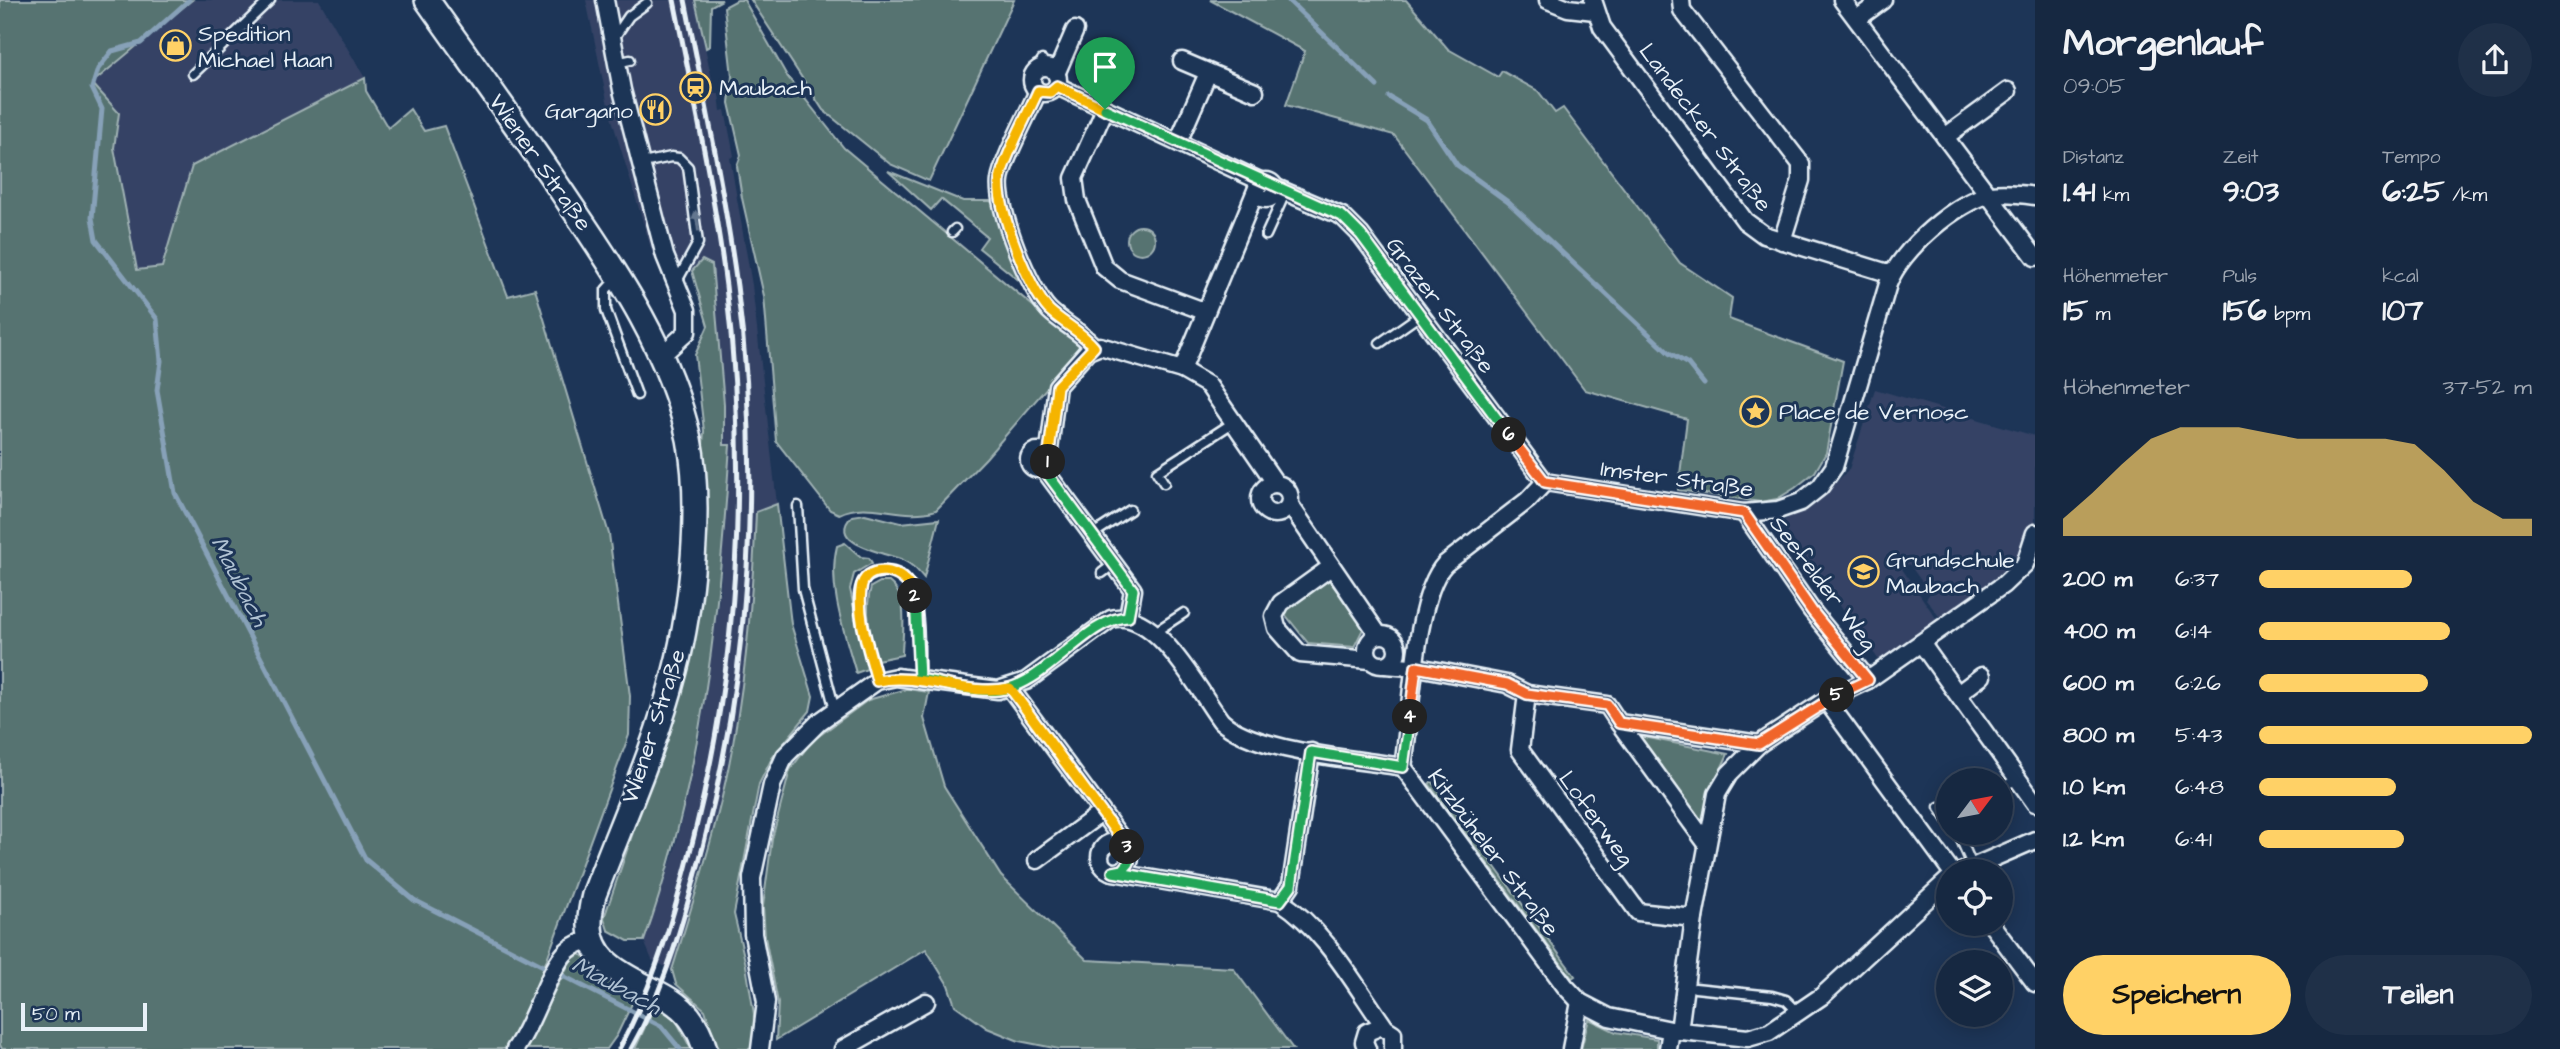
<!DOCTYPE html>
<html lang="de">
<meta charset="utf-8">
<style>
body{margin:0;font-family:"Architects Daughter",sans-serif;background:#1f3048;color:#f1f3f6;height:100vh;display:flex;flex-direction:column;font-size:26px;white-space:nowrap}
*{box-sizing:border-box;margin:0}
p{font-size:23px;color:#9ea6b1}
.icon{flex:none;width:38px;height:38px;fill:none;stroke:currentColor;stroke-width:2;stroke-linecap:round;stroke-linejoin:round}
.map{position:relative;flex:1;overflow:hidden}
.sheet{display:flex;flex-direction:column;background:#162841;width:525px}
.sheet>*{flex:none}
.needle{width:46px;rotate:58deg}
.fabs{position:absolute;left:1936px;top:768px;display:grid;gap:14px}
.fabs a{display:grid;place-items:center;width:77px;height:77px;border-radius:50%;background:#162841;box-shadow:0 4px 18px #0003,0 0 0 2px #35445a;font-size:35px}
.scale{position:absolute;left:21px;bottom:18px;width:126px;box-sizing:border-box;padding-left:7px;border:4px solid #e8f1f8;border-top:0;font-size:19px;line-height:24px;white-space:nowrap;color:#e8f1f8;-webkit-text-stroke:5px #1d3557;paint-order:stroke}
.pin{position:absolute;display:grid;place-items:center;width:60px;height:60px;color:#fff;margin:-72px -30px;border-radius:50% 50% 50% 0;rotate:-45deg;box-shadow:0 0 7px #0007}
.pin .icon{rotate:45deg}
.km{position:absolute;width:35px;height:35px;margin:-18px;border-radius:50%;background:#222;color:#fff;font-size:19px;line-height:35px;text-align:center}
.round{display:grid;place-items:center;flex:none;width:74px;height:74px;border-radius:37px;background:#1f3048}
.headline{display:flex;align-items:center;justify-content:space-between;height:119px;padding:0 28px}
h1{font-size:38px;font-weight:700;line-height:52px}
.stats{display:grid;grid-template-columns:repeat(3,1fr);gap:10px;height:119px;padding:7px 28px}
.stats div{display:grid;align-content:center}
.stats b{font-size:30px;font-weight:700}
.stats small{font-size:19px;font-weight:400}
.stats p{font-size:19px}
.chart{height:196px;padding:14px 28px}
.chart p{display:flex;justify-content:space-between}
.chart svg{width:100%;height:126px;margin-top:7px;fill:#ffd166;opacity:.7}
.action{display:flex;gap:14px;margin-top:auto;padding:14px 28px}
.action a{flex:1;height:80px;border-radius:42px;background:#ffd166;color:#111;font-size:28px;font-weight:700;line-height:80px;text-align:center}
.action a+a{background:#1f3048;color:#f1f3f6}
ul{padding:0 28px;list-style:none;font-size:23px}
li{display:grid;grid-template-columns:112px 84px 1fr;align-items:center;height:52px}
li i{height:18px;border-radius:9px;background:#ffd166}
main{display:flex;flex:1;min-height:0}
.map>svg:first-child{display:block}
</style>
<main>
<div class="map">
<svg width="2035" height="1049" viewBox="0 0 2035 1049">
<rect width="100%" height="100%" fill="#1d3557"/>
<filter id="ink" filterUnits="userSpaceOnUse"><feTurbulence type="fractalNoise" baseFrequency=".0143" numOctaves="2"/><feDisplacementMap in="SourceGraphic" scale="14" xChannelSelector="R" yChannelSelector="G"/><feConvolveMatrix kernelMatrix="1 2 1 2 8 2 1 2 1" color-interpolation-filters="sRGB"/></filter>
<g filter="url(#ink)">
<!-- built -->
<g fill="#344365">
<path d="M192 0H319L365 78 192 166 162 267 137 270 114 148 119 113 91 84Z"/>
<path d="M586 0H695L715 94H719L721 111 725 110 734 156 730 158 752 285 777 504 756 513 753 590 743 683 722 796 672 970 652 960 644 941 675 849 699 741 720 590 730 446H724V404L702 260 692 271 654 258 609 110Z"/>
<path d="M1875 389 2035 436V522L2017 564 1941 619 1926 599 1930 593 1909 564 1902 569 1938 621 1881 663 1781 523 1833 486 1849 469Z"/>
</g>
<!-- green -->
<g fill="#577371" stroke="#a0b2b4" stroke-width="2">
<path d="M0 0H192L92 83 119 113 114 148 137 270 162 267 192 166 365 78 366 91 388 128 410 109 424 131 444 126 508 296 535 289 609 534 630 696 629 735 530 1005 507 1049H2L0 1045Z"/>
<path d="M695 0H722L711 6 710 46 706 48Z"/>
<path d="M737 0H744L787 76 844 148 1045 316 1076 336 1080 344 1075 355 986 458 936 510C901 521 870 499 839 514L830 510 776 441 764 296 742 198 737 166 741 155 729 103 732 76 724 7Z"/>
<path d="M751 0H1014L929 181 890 164 823 110Z"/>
<path d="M1210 0H1406L1448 49 1498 77 1502 71 1538 91 1555 113 1563 108 1680 263 1732 298 1729 319 1843 361 1826 453 1815 472 1795 488 1777 499 1760 502 1678 490 1687 419 1585 390 1394 135 1286 105 1305 51Z"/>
<path d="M888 171 963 201H990L996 204 1025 279 1021 282 979 248 987 237 941 199 931 210Z"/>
<circle cx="1141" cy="240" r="14"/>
<path d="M702 260 712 265 724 404V445H730C719 617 702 778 644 941H628L608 930 604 918 685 679 705 573 706 476 702 458 704 431 695 355 708 326 692 271Z"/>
<path d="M777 504 791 624 813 696 810 711 772 758 759 784 734 914 746 965 754 1014 753 1049H718L705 1010 676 984 672 970C690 913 708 855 722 797 744 703 752 608 756 512Z"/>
<path d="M865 514 901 523 939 519 924 578C918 571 912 564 903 560 890 554 824 544 852 516Z"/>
<path d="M845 543 861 557 869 558 872 563 854 574 850 589 867 669 856 673C845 634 827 586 837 546Z"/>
<path d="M1327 578 1359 619 1363 629 1354 647 1308 643 1284 613 1285 604Z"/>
<path d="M880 582H889C910 597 902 633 902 655L877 660C870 636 864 611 871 587Z"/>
<path d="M907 689 929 692 924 718 944 786 1001 876 1087 960 1233 968 1293 1049H1059L1019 1041 987 1028 955 1005 948 985 926 949 776 1040 778 1003 765 937 763 906 772 839 790 770 812 741 868 700Z"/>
<path d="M1639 736 1728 754 1711 790 1701 823Z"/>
<path d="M1432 781 1575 976 1572 978 1429 784Z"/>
<path d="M580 954 638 991 617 1035 607 1049H524L571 960Z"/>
<path d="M655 1005 676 1020 691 1049H635Z"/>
<path d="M1589 1019 1616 1032 1657 1039V1049H1581Z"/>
</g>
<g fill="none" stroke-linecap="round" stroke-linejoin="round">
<!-- stream -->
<g stroke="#87a1b8" stroke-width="5">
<path d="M189 0 141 43 112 51 98 69 92 88 102 109 92 218 96 240 157 319 161 361 157 390 175 493 366 860 414 900 661 1026 680 1049"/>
<path d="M1288 0 1377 86"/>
<path d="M1389 97 1427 120 1457 165 1508 202 1669 353 1688 364 1704 384"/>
</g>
<defs>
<g id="lane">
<path d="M614 38 629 16 647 3"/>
<path d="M1042 60V68"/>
<path d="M616 63 630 60"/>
<path d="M193 74 270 0"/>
<path d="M643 163 671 157 679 158 688 167 698 243 676 283"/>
<path d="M952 232 955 229"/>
<path d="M1266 235 1286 191"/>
<path d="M617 278 606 290V310L637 395"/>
<path d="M1380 343 1420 315"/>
<path d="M1164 483 1157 472 1234 422"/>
<path d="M798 506 803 589 835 710"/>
<path d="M1093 534 1130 510"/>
<path d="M1102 573 1114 564"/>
<path d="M1155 632 1184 613"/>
<path d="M877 681C872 658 853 607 861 586 864 577 874 573 882 572 927 564 918 651 919 679"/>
<path d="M2000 788 2018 779"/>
<path d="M1939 807 1948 820"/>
<path d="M1958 833 1972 865"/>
<path d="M1695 988 1772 996 1786 1000 1798 1012"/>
</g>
<g id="street">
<path d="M605 0 622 90 665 256 687 310V332L661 356"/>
<path d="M1548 0 1568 8 1595 11"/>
<path d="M1593 0 1602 27 1745 221 1764 235 1891 274"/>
<path d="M1681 0 1682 10 1801 164V180L1782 241"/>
<path d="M1842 0 2035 257"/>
<path d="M1857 19 1883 0"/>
<path d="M1182 61 1255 92"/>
<circle cx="1045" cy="80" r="13"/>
<path d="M1056 74 1075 30"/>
<path d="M1057 86 1262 182"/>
<path d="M1038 91C1029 112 1002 162 1000 180 996 207 1030 291 1049 310 1063 324 1081 331 1094 347"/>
<path d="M1105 109 1074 178 1077 200 1104 267 1120 280 1204 311"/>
<path d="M1945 137 2008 91"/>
<path d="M1178 142 1208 73"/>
<circle cx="1266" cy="190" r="9"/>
<path d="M1274 187 1342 216 1361 235 1545 482"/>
<path d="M1182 370 1257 188"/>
<circle cx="1038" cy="460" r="9"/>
<path d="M1048 458 1057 386 1088 351 1100 346 1182 370 1208 385 1276 484"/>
<path d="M1043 468 1133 590 1128 617"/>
<circle cx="1275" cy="499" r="15"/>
<path d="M1290 505 1378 634"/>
<path d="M1744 513 1812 611 1868 680"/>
<path d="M1331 567 1281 603 1274 616 1277 628 1300 654 1370 660"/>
<circle cx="1382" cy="650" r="15"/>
<path d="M1921 643 2035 803"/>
<path d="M1385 665 1423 668 1507 684 1527 694 1607 705 1619 723 1759 744"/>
<path d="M1010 688 1126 845"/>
<path d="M1527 694 1520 750 1638 912 1694 918"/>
<path d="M1958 694 1982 676"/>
<path d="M1826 700 1868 680 2003 585 2025 564 2035 533"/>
<path d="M1619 723 1707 844"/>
<path d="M1403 767C1411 719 1414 596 1445 564L1528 500 1545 482 1744 513 1778 510 1801 502 1820 487 1834 467 1888 284C1900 251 1956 201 1992 194 2006 192 2021 194 2035 196"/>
<circle cx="1115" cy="857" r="15"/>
<path d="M1037 860 1101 813"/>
<path d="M1113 872 1280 901C1325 930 1353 982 1384 1026"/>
<path d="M1961 872 2035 840"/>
<path d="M1280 901 1291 885 1311 752"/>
<path d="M1991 924 2035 983"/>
<path d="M1679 1031 1694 918 1717 794 1729 774 1759 744 1826 700 1952 872"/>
<path d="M515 1049C534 1023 549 968 567 951 574 944 583 942 592 939"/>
<path d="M760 1049 766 1002 753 934 752 878 772 785 785 756 819 722 877 681 896 677 998 690 1026 681 1111 619C1156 607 1198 690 1221 721 1254 752 1356 759 1403 767L1565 986 1580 1002 1609 1017 1671 1030 1748 1038 1769 1032 1822 996 1948 880"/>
<path d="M843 1049 926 1002"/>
<path d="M1367 1049 1364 1042 1367 1032 1382 1026 1393 1033V1049"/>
<path d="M1571 1049 1580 1002"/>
<path d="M1668 1049 1671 1030"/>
</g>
<path id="secondary" d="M427 0C475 68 524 135 570 204 620 277 670 352 689 439 702 504 692 607 675 671 656 747 622 821 594 895 592 903 590 913 590 922 588 971 645 981 676 1004 691 1015 700 1031 705 1049"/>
</defs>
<!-- lane casing -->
<use href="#lane" stroke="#e8f1f8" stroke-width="13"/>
<!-- street casing -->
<use href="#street" stroke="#e8f1f8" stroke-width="21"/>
<!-- secondary casing -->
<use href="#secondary" stroke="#e8f1f8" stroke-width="28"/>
<!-- lane -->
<use href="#lane" stroke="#1d3557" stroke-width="8"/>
<!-- street -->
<use href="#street" stroke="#1d3557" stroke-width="16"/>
<!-- secondary -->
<use href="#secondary" stroke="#1d3557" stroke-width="23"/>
<!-- rail -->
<g stroke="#e8f1f8" stroke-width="5">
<path d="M619 1049C655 984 676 908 694 836 739 657 748 470 726 286 714 190 693 95 674 0"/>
<path d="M631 1049C666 987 685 915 703 847 750 665 762 472 737 286 724 190 704 95 685 0"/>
</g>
</g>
<!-- one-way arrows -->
<defs><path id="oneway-solid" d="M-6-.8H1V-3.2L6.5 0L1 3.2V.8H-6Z" transform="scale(1.75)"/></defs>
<use fill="#64778f" href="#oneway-solid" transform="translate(697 221) rotate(-98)"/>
</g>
<g fill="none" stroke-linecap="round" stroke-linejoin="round" filter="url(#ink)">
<defs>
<path id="split-1" d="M1048 462 1057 386 1094 347C1081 331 1064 324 1049 310 1030 291 996 207 1000 180 1002 162 1029 112 1038 91L1050 92 1057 86 1105 109"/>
<path id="split-2" d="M915 596 919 679C944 683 973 693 999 690 1045 686 1086 618 1128 617L1133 590 1043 468 1048 462"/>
<path id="split-3" d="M915 596C904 565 863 563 861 590 857 619 870 652 877 681 922 672 966 697 1010 688L1127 847"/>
<path id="split-4" d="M1127 847 1129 863 1123 870 1113 872 1280 901 1291 886 1311 752 1403 767 1410 717"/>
<path id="split-5" d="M1410 717 1416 667 1507 684 1527 694 1607 705 1619 723 1759 744 1837 695"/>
<path id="split-6" d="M1509 435 1545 482 1744 513 1812 611 1868 680 1837 695"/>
<path id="split-7" d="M1105 109 1342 216 1361 235 1509 435"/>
</defs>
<!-- split-1 casing -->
<use href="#split-1" stroke="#fff" stroke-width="14"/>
<!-- split-2 casing -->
<use href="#split-2" stroke="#fff" stroke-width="14"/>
<!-- split-3 casing -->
<use href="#split-3" stroke="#fff" stroke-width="14"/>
<!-- split-4 casing -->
<use href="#split-4" stroke="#fff" stroke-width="14"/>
<!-- split-5 casing -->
<use href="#split-5" stroke="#fff" stroke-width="14"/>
<!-- split-6 casing -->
<use href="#split-6" stroke="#fff" stroke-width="14"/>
<!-- split-7 casing -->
<use href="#split-7" stroke="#fff" stroke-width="14"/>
<!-- split-1 -->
<use href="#split-1" stroke="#f5b400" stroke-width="9"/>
<!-- split-2 -->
<use href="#split-2" stroke="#22a559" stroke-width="9"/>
<!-- split-3 -->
<use href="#split-3" stroke="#f5b400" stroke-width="9"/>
<!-- split-4 -->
<use href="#split-4" stroke="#22a559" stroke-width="9"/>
<!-- split-5 -->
<use href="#split-5" stroke="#f0652b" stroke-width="9"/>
<!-- split-6 -->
<use href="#split-6" stroke="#f0652b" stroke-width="9"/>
<!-- split-7 -->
<use href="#split-7" stroke="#22a559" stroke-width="9"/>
</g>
<!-- icons -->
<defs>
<symbol id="shop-ring" viewBox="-11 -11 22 22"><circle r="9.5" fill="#1d3557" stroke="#ffd166" stroke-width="1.5"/><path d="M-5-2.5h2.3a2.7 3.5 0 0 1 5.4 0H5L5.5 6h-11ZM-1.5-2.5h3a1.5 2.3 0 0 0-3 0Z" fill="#ffd166"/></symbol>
<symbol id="station-ring" viewBox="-11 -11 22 22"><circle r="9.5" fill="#1d3557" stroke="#ffd166" stroke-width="1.5"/><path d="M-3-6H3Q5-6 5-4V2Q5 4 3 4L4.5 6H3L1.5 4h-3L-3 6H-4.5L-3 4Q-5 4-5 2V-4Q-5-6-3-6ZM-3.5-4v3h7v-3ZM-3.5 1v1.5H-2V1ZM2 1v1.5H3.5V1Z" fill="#ffd166"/></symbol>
<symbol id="restaurant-ring" viewBox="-11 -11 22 22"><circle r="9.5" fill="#1d3557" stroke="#ffd166" stroke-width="1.5"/><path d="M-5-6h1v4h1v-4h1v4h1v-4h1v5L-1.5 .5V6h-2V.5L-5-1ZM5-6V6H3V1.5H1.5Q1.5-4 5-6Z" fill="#ffd166"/></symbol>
<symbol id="sight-ring" viewBox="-11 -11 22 22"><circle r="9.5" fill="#1d3557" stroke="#ffd166" stroke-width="1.5"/><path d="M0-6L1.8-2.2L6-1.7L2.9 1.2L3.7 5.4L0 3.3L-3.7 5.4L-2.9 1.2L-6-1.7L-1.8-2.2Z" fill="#ffd166"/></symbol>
<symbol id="school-ring" viewBox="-11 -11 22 22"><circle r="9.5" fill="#1d3557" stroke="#ffd166" stroke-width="1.5"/><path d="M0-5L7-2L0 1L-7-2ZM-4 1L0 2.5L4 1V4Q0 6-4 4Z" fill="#ffd166"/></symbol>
</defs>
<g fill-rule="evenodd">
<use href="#shop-ring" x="158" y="28" width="35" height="35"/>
<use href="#station-ring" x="678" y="70" width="35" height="35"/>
<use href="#restaurant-ring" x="638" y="92" width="35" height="35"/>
<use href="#sight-ring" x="1738" y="394" width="35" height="35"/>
<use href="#school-ring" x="1846" y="554" width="35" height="35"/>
</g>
<g text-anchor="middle" stroke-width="6" stroke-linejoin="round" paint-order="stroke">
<!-- poi labels -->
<g font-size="23" fill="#e8f1f8" stroke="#1d3557" text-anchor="start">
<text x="198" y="41">Spedition<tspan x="198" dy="26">Michael Haan</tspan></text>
<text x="719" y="95">Maubach</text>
<text x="633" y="118" text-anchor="end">Gargano</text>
<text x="1779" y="419">Place de Vernosc</text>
<text x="1886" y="567">Grundschule<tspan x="1886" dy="26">Maubach</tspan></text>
</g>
<!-- street labels -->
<g font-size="23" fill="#e8f1f8" stroke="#1d3557">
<text transform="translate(1706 127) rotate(53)" y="8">Landecker Straße</text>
<text transform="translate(541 162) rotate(55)" y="8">Wiener Straße</text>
<text transform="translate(1441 305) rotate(53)" y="8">Grazer Straße</text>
<text transform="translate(1677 478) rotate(8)" y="8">Imster Straße</text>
<text transform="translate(1824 583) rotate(53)" y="8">Seefelder Weg</text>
<text transform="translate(653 726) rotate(-72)" y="8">Wiener Straße</text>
<text transform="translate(1597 818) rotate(54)" y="8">Loferweg</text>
<text transform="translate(1494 852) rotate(53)" y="8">Kitzbüheler Straße</text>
</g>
<!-- water labels -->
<g font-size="24" font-style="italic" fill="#b0c2d3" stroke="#1d3557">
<text transform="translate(240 581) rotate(63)" y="8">Maubach</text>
<text transform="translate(617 985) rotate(28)" y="8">Maubach</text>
</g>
</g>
</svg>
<div class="fabs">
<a><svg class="needle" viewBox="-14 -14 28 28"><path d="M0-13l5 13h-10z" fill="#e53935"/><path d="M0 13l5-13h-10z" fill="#9ea6b1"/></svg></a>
<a><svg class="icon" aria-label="locate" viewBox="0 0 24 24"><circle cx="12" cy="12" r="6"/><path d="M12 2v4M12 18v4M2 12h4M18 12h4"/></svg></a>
<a><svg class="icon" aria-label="layers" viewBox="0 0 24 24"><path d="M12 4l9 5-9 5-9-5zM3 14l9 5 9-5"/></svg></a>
</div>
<div class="scale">50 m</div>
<div class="pin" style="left:1105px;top:109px;background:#1e9e55"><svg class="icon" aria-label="arrive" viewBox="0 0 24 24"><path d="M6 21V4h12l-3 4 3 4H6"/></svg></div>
<b class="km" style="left:1048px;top:462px">1</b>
<b class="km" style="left:915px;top:596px">2</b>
<b class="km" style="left:1127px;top:847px">3</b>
<b class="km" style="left:1410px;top:717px">4</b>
<b class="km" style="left:1837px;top:695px">5</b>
<b class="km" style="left:1509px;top:435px">6</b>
</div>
<section class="sheet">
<div class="headline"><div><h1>Morgenlauf</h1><p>09:05</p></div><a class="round"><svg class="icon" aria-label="share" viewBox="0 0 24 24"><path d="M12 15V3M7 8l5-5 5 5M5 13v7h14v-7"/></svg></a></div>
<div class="stats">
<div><p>Distanz</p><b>1.41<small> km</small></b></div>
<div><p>Zeit</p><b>9:03</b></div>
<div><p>Tempo</p><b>6:25<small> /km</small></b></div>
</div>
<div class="stats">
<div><p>Höhenmeter</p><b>15<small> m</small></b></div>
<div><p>Puls</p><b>156<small> bpm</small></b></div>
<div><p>kcal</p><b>107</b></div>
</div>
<div class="chart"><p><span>Höhenmeter</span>37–52 m</p>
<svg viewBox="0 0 160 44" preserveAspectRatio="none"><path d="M0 44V38L10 29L20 19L30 10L40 6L50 6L60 6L70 8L80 10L90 10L100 10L110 10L120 12L130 21L140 32L150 38L160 38V44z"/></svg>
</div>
<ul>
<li><b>200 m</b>6:37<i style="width:56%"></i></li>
<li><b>400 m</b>6:14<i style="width:70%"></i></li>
<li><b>600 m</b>6:26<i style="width:62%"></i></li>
<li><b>800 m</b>5:43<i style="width:100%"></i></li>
<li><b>1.0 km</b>6:48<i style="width:50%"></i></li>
<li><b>1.2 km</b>6:41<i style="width:53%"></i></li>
</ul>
<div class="action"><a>Speichern</a><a>Teilen</a></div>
</section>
</main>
